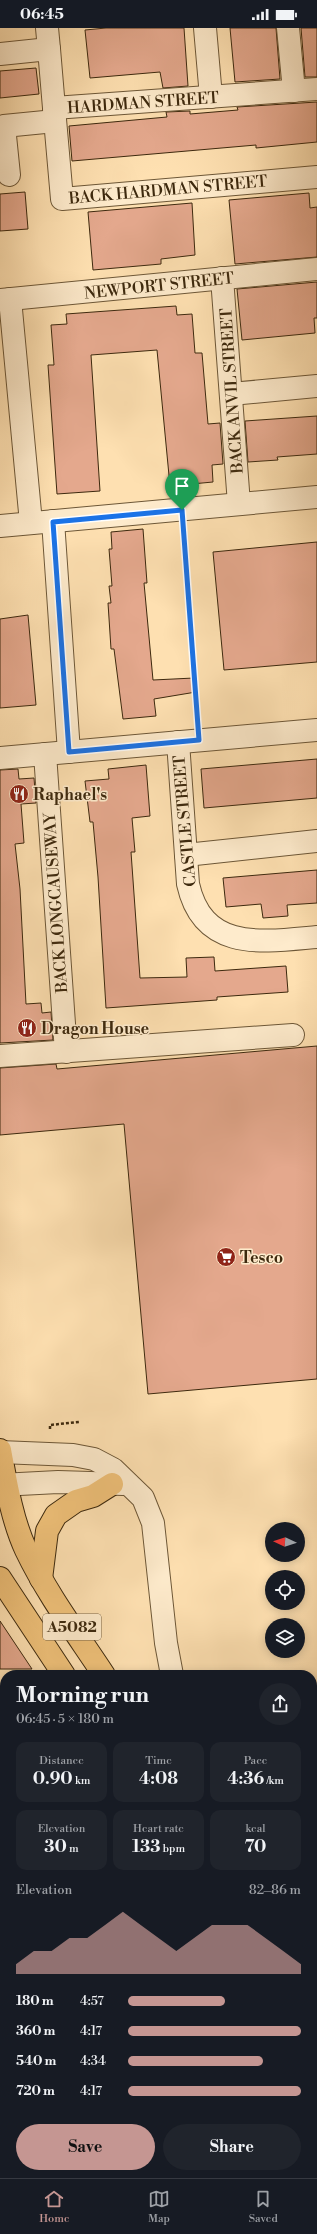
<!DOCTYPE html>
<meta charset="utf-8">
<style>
body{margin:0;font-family:"Libre Bodoni",serif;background:#20242c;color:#f1f3f6;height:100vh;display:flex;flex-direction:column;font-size:15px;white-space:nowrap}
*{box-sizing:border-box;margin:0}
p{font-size:13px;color:#9ea1a6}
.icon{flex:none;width:22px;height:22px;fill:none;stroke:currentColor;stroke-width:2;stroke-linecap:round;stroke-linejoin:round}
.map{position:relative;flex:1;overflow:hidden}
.sheet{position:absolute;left:0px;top:1642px;width:317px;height:508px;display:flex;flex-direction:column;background:#171b24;border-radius:16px 16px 0 0;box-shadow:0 2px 10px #0003}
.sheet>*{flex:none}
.needle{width:26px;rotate:274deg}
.tools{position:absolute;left:265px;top:1494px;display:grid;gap:8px}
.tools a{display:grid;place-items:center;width:40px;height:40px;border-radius:50%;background:#171b24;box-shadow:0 2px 10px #0003;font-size:20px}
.pin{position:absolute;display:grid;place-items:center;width:34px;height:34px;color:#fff;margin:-41px -17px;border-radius:50% 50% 50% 0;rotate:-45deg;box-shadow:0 0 4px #0007}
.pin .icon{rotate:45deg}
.round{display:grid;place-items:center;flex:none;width:42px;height:42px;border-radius:21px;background:#20242c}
.headline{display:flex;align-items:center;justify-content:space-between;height:68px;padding:0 16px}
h1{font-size:22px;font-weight:700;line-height:30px}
.figures{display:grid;grid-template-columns:repeat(3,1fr);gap:6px;height:68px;padding:4px 16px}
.figures div{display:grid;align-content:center;border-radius:10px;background:#20242c;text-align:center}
.figures b{font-size:17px;font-weight:700}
.figures small{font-size:11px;font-weight:400}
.figures p{font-size:11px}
.chart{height:112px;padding:8px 16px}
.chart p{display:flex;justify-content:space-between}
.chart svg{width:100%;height:72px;margin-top:4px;fill:#c59692;opacity:.7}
.action{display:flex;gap:8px;margin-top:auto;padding:8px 16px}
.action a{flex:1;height:46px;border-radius:24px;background:#c59692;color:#111;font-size:16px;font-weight:700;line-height:46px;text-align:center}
.action a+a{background:#20242c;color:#f1f3f6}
ul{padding:0 16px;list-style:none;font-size:13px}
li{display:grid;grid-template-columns:64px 48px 1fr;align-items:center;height:30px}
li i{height:10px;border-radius:5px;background:#c59692}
.status{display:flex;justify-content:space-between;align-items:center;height:28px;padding:0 20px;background:#171b24;direction:ltr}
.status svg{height:11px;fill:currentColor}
.tabs{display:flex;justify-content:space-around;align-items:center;height:56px;border-top:1px solid #363941;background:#171b24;font-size:11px;color:#9ea1a6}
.tabs a{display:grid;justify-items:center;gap:2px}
.tabs .active{color:#c59692}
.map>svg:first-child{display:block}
</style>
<div class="status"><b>06:45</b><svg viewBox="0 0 49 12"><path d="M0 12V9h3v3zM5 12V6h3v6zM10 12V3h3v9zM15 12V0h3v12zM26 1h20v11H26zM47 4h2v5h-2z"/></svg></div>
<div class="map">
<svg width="317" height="2150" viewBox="0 0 317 2150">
<rect width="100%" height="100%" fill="#fee0b1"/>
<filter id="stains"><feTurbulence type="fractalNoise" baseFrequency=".005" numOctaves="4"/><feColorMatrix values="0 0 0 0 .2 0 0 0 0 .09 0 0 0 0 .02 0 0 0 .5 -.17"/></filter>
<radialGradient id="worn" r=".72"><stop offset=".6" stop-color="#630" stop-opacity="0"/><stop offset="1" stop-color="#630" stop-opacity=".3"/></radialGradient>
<!-- building -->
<g fill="#e4a88d" stroke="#3d290e">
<path d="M106 0H184L188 58 163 60 160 44 90 50 85 2Z"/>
<path d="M230 0H276L280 51 235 54Z"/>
<path d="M301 0H317V49H305Z"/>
<path d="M36 40 39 66 0 70V43Z"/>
<path d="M317 74V114L256 120V117L72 133 69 98 167 89 166 84 190 83V86L238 82 237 79Z"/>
<path d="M25 164 28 201 0 203V166Z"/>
<path d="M309 165 310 180 317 179V229L235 236 229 172Z"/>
<path d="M192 175 195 227 161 231V236L93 242 88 184Z"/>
<path d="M317 254V290H314L315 305 242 312 237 261Z"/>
<path d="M176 278 177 287 192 286 195 325H202L208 396 220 395 223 436 212 437 213 454 170 458 157 322 91 327 100 463 57 466 48 337H54L51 297 67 296 66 286Z"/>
<path d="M317 388V426L277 429 278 432 248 434 245 393Z"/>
<path d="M143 501 147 555H144L153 652 194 650 196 664 154 671 156 688 123 691 114 621H111L108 575H111L109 558H112L109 521H112L111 504Z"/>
<path d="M317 514V634L224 642 213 524Z"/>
<path d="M28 587 36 677 0 680V591Z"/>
<path d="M317 731V770L204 780 201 741Z"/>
<path d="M146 737 150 788 132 790 135 824H131L140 950 187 949 186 930 214 929 215 943 286 938 288 964 217 969V972L106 980 98 849 93 794H90L85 753 109 751 108 741Z"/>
<path d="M18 741 19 751 34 750 36 775 21 776 24 815 15 816 20 861 26 976 41 975 42 985 51 984 53 1012 0 1015V742Z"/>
<path d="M317 842V875L287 877 288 888 263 890 261 876 226 879 223 850Z"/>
<path d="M317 1018V1351L148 1366 124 1096 0 1107V1040L56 1036 57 1041Z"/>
<path d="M0 1593 32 1641H0Z"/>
</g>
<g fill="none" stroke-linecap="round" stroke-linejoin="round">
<defs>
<g id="minor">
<path d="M47 0 49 21"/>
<path d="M205 0 211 69"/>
<path d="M288 0 294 63"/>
<path d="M0 26 49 21 54 80 317 61"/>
<path d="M54 80 62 171 317 149"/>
<path d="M9 147 4 98 55 93"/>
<path d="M222 250 239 476"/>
<path d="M10 271 31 495"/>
<path d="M0 272 317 241"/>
<path d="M231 366 317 358"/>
<path d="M53 493 69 724"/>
<path d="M0 498 317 469"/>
<path d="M178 714 188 856C203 924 262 914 317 909"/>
<path d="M45 726 66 1024"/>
<path d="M0 730 317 702"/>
<path d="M186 827 317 813"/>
<path d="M0 1028 293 1007"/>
<path d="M0 1424 73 1427 94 1431 113 1441 143 1470 153 1495 166 1615 172 1647"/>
<path d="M0 1457 58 1454 123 1456"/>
<path d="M0 1718 5 1725"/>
<path d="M312 1786 317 1788"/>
<path d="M3 1829 5 1811"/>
<path d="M0 1936H5"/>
</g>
<g id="major">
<path d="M0 1422C6 1455 12 1492 26 1522 47 1566 77 1606 104 1647"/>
<path d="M0 1550 64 1647"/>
<path d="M41 1551 47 1503 56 1487 76 1473 93 1468 112 1456"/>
<path d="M0 1828 5 1829"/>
<path d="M312 1830 317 1833"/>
<path d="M312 1876 317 1877"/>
<path d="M312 2007 315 2018"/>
</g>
</defs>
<!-- minor casing -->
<use href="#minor" stroke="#6d5737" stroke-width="24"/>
<!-- major casing -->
<use href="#major" stroke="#3d290e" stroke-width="24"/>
<!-- path -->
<g stroke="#3d290e" stroke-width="2.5" stroke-dasharray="3 2" stroke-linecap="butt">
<path d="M183 505 197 688"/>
<path d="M50 1401V1397L79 1394"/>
</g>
<!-- minor -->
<use href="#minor" stroke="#feebcc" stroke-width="22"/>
<!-- major -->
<use href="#major" stroke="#efc078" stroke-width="22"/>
</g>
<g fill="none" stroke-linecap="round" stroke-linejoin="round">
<defs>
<path id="route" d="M182 482 199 712 69 724 53 494Z"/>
</defs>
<!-- route casing -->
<use href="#route" stroke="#fff" stroke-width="8"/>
<!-- route -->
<use href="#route" stroke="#1a73e8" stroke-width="5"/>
</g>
<!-- icons -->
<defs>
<symbol id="restaurant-disc" viewBox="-11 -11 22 22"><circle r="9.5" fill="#8f2418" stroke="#feebcc"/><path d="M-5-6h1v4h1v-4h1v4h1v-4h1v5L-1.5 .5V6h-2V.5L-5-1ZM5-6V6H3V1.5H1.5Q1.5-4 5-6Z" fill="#fff"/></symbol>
<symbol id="supermarket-disc" viewBox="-11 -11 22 22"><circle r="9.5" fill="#8f2418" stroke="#feebcc"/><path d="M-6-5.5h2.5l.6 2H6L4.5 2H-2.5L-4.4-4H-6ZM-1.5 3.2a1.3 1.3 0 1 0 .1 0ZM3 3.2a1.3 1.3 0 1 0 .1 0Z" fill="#fff"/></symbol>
</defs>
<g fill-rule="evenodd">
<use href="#restaurant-disc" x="8" y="755" width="22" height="22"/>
<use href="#restaurant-disc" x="16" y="989" width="22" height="22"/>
<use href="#supermarket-disc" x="215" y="1218" width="22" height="22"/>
</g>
<g text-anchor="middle" stroke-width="3" stroke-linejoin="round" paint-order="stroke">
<!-- shield labels -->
<rect fill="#feebcc" stroke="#776347" stroke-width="1" x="43" y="1586" width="58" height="26" rx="3"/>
<g font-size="15" font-weight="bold" fill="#3d290e">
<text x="72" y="1604">A5082</text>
</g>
<!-- street labels -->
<g font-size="16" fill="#3d290e" stroke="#feebcc">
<text transform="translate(143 74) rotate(-4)" y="6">HARDMAN STREET</text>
<text transform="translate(168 161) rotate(-5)" y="6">BACK HARDMAN STREET</text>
<text transform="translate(159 257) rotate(-6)" y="6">NEWPORT STREET</text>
<text transform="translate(231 363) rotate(-94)" y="6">BACK ANVIL STREET</text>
<text transform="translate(184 793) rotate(-95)" y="6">CASTLE STREET</text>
<text transform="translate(55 875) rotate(-94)" y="6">BACK LONGCAUSEWAY</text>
</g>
<!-- poi labels -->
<g font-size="16" font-weight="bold" fill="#3d290e" stroke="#feebcc" text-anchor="start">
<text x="33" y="772">Raphael's</text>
<text x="41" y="1006">Dragon House</text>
<text x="240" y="1235">Tesco</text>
</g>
</g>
<rect width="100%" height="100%" filter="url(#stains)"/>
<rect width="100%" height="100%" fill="url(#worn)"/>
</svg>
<div class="tools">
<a><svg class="needle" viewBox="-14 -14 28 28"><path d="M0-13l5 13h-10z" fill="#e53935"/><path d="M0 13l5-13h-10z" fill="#9ea1a6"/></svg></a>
<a><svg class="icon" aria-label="locate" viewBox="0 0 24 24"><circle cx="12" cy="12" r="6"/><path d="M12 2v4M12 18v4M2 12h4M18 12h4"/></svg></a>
<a><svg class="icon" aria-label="layers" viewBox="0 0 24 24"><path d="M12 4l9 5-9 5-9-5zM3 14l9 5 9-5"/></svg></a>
</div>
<div class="pin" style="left:182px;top:482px;background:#1e9e55"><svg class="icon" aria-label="arrive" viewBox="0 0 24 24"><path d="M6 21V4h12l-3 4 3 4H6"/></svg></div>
<section class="sheet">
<div class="headline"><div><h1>Morning run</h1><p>06:45 · 5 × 180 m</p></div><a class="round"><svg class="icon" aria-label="share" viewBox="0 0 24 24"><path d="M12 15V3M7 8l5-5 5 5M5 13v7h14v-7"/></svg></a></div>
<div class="figures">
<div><p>Distance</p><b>0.90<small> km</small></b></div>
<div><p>Time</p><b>4:08</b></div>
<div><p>Pace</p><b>4:36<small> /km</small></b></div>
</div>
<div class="figures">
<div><p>Elevation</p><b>30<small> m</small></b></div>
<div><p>Heart rate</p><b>133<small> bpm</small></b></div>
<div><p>kcal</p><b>70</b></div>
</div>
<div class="chart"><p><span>Elevation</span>82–86 m</p>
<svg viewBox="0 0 160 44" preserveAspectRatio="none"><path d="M0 44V38L10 30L20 30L30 22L40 22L50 14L60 6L70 14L80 22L90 30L100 22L110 14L120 14L130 14L140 22L150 30L160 38V44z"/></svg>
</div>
<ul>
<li><b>180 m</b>4:57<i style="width:56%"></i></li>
<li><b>360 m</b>4:17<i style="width:100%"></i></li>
<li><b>540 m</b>4:34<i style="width:78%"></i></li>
<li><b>720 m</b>4:17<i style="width:100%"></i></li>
</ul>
<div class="action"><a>Save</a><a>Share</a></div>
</section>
</div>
<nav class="tabs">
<a class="active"><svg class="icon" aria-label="home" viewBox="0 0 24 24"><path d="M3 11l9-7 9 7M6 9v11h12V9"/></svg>Home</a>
<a><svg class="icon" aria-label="map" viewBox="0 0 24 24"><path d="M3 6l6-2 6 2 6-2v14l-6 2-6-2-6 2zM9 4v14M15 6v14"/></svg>Map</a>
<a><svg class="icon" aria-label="saved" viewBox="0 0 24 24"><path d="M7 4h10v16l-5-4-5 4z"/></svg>Saved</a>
</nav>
